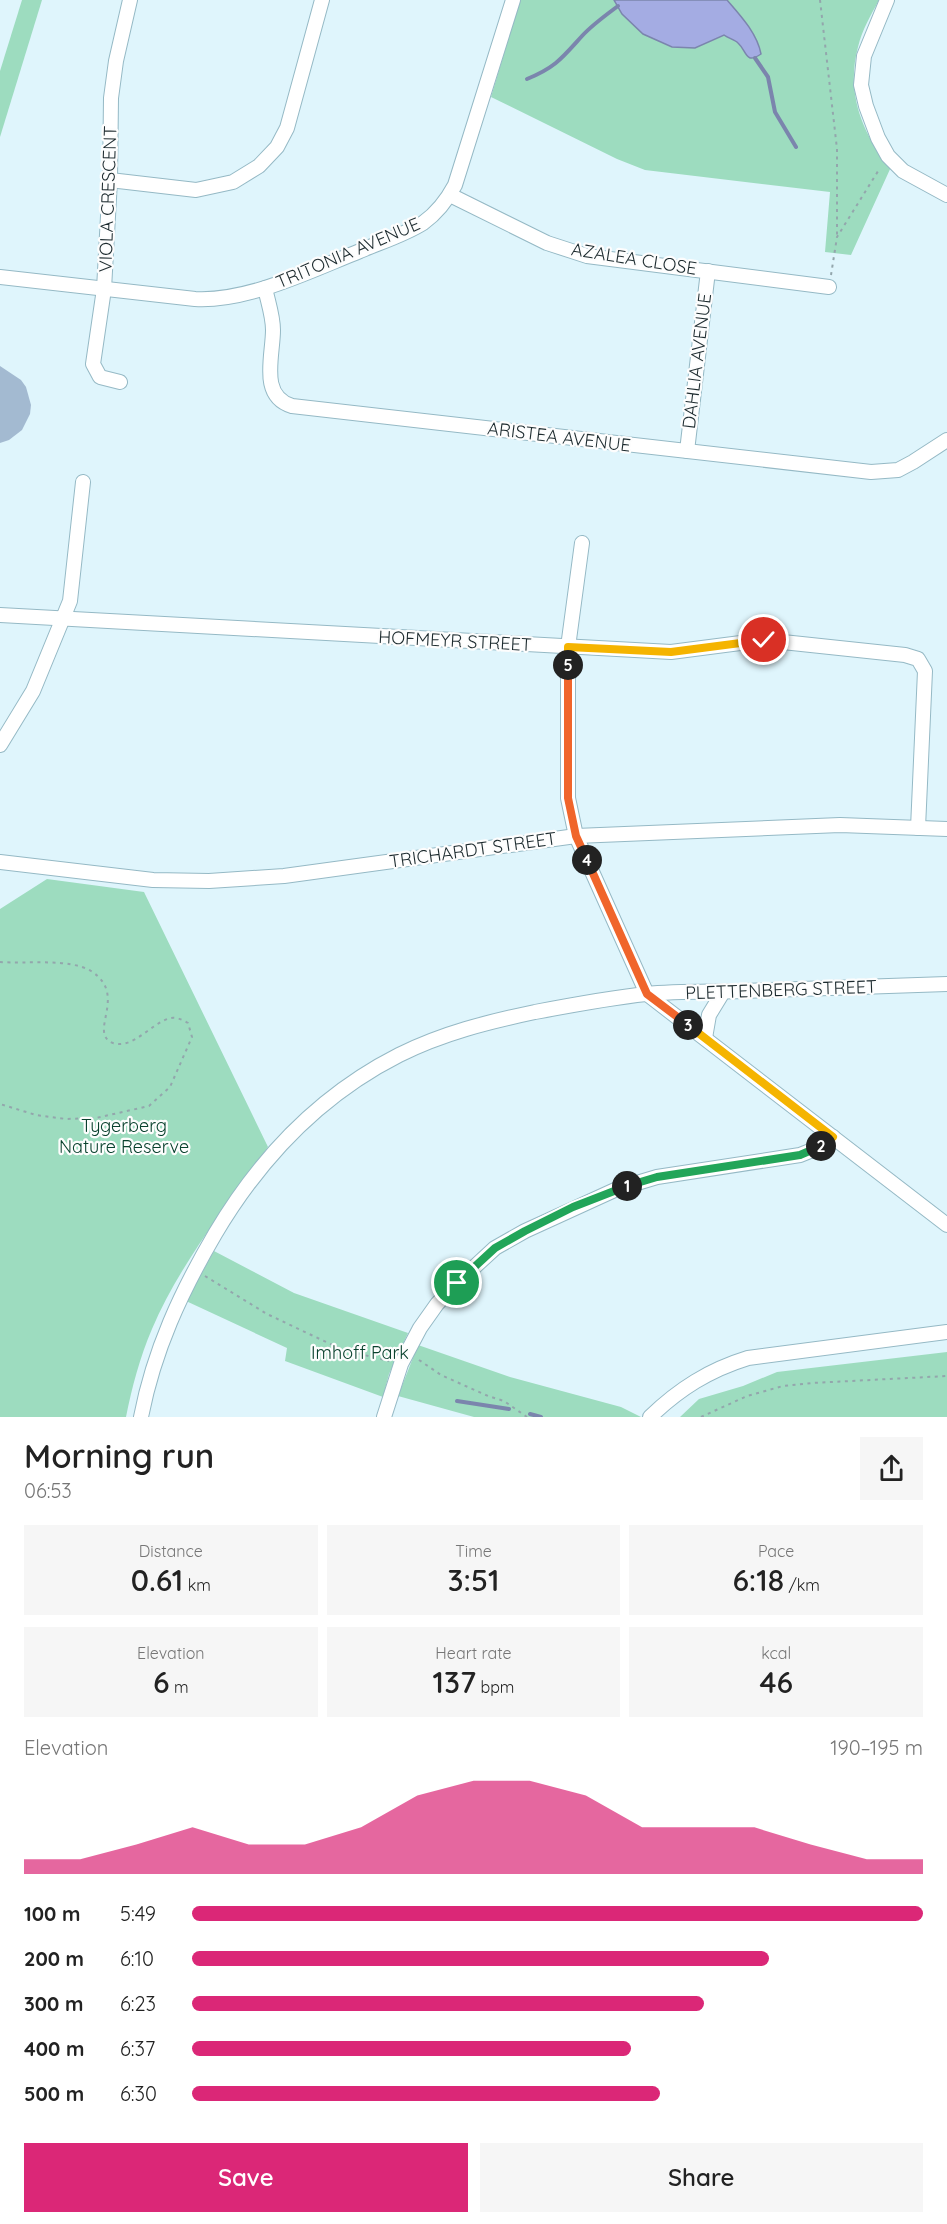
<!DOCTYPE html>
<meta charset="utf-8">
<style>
body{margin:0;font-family:Quicksand,sans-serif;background:#f6f6f6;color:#222;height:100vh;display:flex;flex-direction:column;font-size:22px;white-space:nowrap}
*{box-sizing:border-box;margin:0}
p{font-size:20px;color:#767676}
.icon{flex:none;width:33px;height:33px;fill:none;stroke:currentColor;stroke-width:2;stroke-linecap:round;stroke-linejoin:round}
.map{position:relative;height:1417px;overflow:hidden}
.side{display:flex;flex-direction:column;background:#fff;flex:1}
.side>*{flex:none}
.pin{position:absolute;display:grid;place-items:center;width:51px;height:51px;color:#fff;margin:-26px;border:3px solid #fff;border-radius:50%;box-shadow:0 2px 6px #0007}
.km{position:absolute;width:30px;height:30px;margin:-15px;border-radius:50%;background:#222;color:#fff;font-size:16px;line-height:30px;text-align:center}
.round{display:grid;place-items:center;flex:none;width:63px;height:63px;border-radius:0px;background:#f6f6f6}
.headline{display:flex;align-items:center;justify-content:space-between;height:102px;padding:0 24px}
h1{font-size:33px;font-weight:600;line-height:45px}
.stats{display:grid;grid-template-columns:repeat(3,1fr);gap:9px;height:102px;padding:6px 24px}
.stats div{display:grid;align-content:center;border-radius:0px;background:#f6f6f6;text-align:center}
.stats b{font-size:30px;font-weight:600}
.stats small{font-size:16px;font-weight:400}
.stats p{font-size:16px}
.chart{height:168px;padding:12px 24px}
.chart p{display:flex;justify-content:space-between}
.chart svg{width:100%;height:108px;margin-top:6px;fill:#db2777;opacity:.7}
.primary-button{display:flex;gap:12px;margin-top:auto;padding:12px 24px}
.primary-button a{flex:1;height:69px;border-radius:0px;background:#db2777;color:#fff;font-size:24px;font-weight:600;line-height:69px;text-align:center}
.primary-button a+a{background:#f6f6f6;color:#222}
ul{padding:0 24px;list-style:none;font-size:20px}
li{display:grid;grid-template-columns:96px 72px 1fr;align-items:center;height:45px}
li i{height:15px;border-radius:8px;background:#db2777}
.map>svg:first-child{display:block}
</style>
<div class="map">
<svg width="947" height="1417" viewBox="0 0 947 1417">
<rect width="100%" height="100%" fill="#dff5fc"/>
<!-- green -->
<g fill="#9ddcbf">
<path d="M22 0H42L0 137V71Z"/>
<path d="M520 0H879C871 15 862 30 858 47 846 91 861 134 891 167L851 255 825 252 830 192 645 170 617 159 491 97Z"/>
<path d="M47 879 144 892 268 1147C228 1204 179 1265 152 1329 140 1357 132 1387 126 1417H0V909Z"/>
<path d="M214 1251 294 1293 408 1333 389 1374 383 1397 285 1361 287 1348 186 1301Z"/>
<path d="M418 1345 510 1377 621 1407 641 1417H474L398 1396Z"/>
<path d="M947 1352V1417H680L699 1399 743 1386 777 1372Z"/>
</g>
<!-- water -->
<path fill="#a4ace3" stroke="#7b85ad" stroke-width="1.5" d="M614 0H727C740 15 757 33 761 54 745 65 747 51 738 43 735 40 728 38 724 35L695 48 672 47 643 34 622 14Z"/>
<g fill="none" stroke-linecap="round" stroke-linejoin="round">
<!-- stream -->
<g stroke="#7b85ad" stroke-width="4">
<path d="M755 58 768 77 775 112 796 147"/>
<path d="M527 79C556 67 562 58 582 36 592 25 606 15 618 6"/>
<path d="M457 1401 509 1409"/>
<path d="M530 1414 541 1417"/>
</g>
</g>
<!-- building -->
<path fill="#a3bad1" d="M0 366 21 380 26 387 31 405 30 414 22 430 9 440 0 443Z"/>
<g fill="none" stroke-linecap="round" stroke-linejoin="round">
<defs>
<g id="street">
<path d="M887 0 864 56 861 85 866 106 878 138 888 156 903 171 947 195"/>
<path d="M110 180 196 190 233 182 259 166 277 147 287 128 322 0"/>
<path d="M450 195 547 243 587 256 829 287"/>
<path d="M0 277 195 299C248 302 312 270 360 251 381 242 404 235 423 223 437 213 447 200 455 185L513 0"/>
<path d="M265 288C268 302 273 316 273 330 273 356 259 396 292 406L871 472 898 470 913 462 947 440"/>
<path d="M120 382 100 377 93 364 104 289 110 180 111 98 116 61 130 0"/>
<path d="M687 451 708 271"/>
<path d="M582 543 568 647V798L576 836 647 994 947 1225"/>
<path d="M0 615 671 652 764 640 905 655 918 659 925 671 918 828"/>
<path d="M0 745 33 691 70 601 83 482"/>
<path d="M0 862 153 880 209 881 284 876 576 836 840 825 947 829"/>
<path d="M705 1038 709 1015 723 992"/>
<path d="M141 1417C154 1350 181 1292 215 1234 260 1158 320 1095 399 1055 443 1033 488 1022 535 1012 572 1005 609 998 646 994 678 991 711 992 743 991 811 989 879 986 947 984"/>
<path d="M384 1417 401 1364 420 1328 437 1304 457 1283 495 1248 525 1231 617 1189 657 1177 800 1155 820 1147 833 1137"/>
<path d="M650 1417C679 1389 709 1370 748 1358L947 1332"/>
</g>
</defs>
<!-- street casing -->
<use href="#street" stroke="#95b9c5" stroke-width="16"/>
<!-- path -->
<g stroke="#93a6ac" stroke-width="2" stroke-dasharray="3 4.5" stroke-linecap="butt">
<path d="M820 0 837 149V237"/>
<path d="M831 275 837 237 880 168"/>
<path d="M0 962C26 964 69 958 91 971 129 995 87 1033 113 1043 133 1050 152 1022 171 1018 177 1017 183 1020 188 1023L192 1037 170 1087 149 1106 96 1118 66 1119 36 1115 0 1104"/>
<path d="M205 1276 267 1314 343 1350 389 1361"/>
<path d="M419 1360 441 1375 488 1396 504 1401 527 1417"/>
<path d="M701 1417 747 1396 783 1386 812 1383 947 1376"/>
</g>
<!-- street -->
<use href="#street" stroke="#fff" stroke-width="14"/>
</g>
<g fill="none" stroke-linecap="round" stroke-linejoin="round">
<defs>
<path id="split-1" d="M457 1283 495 1248 525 1231 573 1207 627 1186"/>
<path id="split-2" d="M627 1186 657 1177 800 1155 821 1146"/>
<path id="split-3" d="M688 1025 833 1137 821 1146"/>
<path id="split-4" d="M587 860 647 994 688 1025"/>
<path id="split-5" d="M568 665V798L576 836 587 860"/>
<path id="split-6" d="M568 665V647L671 652 764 640"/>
</defs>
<!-- split-1 casing -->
<use href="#split-1" stroke="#fff" stroke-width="12"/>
<!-- split-2 casing -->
<use href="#split-2" stroke="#fff" stroke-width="12"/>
<!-- split-3 casing -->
<use href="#split-3" stroke="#fff" stroke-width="12"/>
<!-- split-4 casing -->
<use href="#split-4" stroke="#fff" stroke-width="12"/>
<!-- split-5 casing -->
<use href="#split-5" stroke="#fff" stroke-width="12"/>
<!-- split-6 casing -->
<use href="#split-6" stroke="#fff" stroke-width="12"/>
<!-- split-1 -->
<use href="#split-1" stroke="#22a559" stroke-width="8"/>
<!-- split-2 -->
<use href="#split-2" stroke="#22a559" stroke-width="8"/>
<!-- split-3 -->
<use href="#split-3" stroke="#f5b400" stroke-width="8"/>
<!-- split-4 -->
<use href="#split-4" stroke="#f0652b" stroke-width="8"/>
<!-- split-5 -->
<use href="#split-5" stroke="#f0652b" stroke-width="8"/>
<!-- split-6 -->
<use href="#split-6" stroke="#f5b400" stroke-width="8"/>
</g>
<g text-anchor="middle" stroke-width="4.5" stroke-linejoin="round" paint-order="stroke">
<!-- street labels -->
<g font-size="18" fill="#1c2a2e" stroke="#fdfdfd">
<text transform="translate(108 199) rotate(-88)" y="6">VIOLA CRESCENT</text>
<text transform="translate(348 253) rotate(-23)" y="6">TRITONIA AVENUE</text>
<text transform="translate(634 259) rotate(9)" y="6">AZALEA CLOSE</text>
<text transform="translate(697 361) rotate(-83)" y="6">DAHLIA AVENUE</text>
<text transform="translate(559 437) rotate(7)" y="6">ARISTEA AVENUE</text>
<text transform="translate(455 641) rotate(3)" y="6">HOFMEYR STREET</text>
<text transform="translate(473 850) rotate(-8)" y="6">TRICHARDT STREET</text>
<text transform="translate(781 990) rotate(-2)" y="6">PLETTENBERG STREET</text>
</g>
<!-- park labels -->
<g font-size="18" fill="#08412d" stroke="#fdfdfd">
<text x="124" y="1132">Tygerberg<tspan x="124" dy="21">Nature Reserve</tspan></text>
<text x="360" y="1359">Imhoff Park</text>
</g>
</g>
</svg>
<div class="pin" style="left:457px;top:1283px;background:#1e9e55"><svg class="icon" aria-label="arrive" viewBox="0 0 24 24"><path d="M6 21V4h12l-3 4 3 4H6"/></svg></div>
<div class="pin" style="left:764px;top:640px;background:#d93025"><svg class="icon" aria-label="check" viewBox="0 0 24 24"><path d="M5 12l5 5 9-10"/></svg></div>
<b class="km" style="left:627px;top:1186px">1</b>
<b class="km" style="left:821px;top:1146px">2</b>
<b class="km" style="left:688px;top:1025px">3</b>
<b class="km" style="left:587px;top:860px">4</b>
<b class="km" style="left:568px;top:665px">5</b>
</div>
<section class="side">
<div class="headline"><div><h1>Morning run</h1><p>06:53</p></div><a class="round"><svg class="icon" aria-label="share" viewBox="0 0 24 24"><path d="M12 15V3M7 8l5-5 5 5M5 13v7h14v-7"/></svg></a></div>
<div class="stats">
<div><p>Distance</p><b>0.61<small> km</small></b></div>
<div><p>Time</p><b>3:51</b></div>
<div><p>Pace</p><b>6:18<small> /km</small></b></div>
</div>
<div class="stats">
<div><p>Elevation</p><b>6<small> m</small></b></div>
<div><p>Heart rate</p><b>137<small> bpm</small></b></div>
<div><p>kcal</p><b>46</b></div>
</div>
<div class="chart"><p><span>Elevation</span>190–195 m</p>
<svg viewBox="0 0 160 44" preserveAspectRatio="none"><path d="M0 44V38L10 38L20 32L30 25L40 32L50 32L60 25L70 12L80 6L90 6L100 12L110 25L120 25L130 25L140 32L150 38L160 38V44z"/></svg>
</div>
<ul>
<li><b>100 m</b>5:49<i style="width:100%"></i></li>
<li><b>200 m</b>6:10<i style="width:79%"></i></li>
<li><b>300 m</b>6:23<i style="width:70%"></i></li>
<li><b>400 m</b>6:37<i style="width:60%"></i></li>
<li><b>500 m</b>6:30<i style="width:64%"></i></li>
</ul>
<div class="primary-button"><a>Save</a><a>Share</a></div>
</section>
